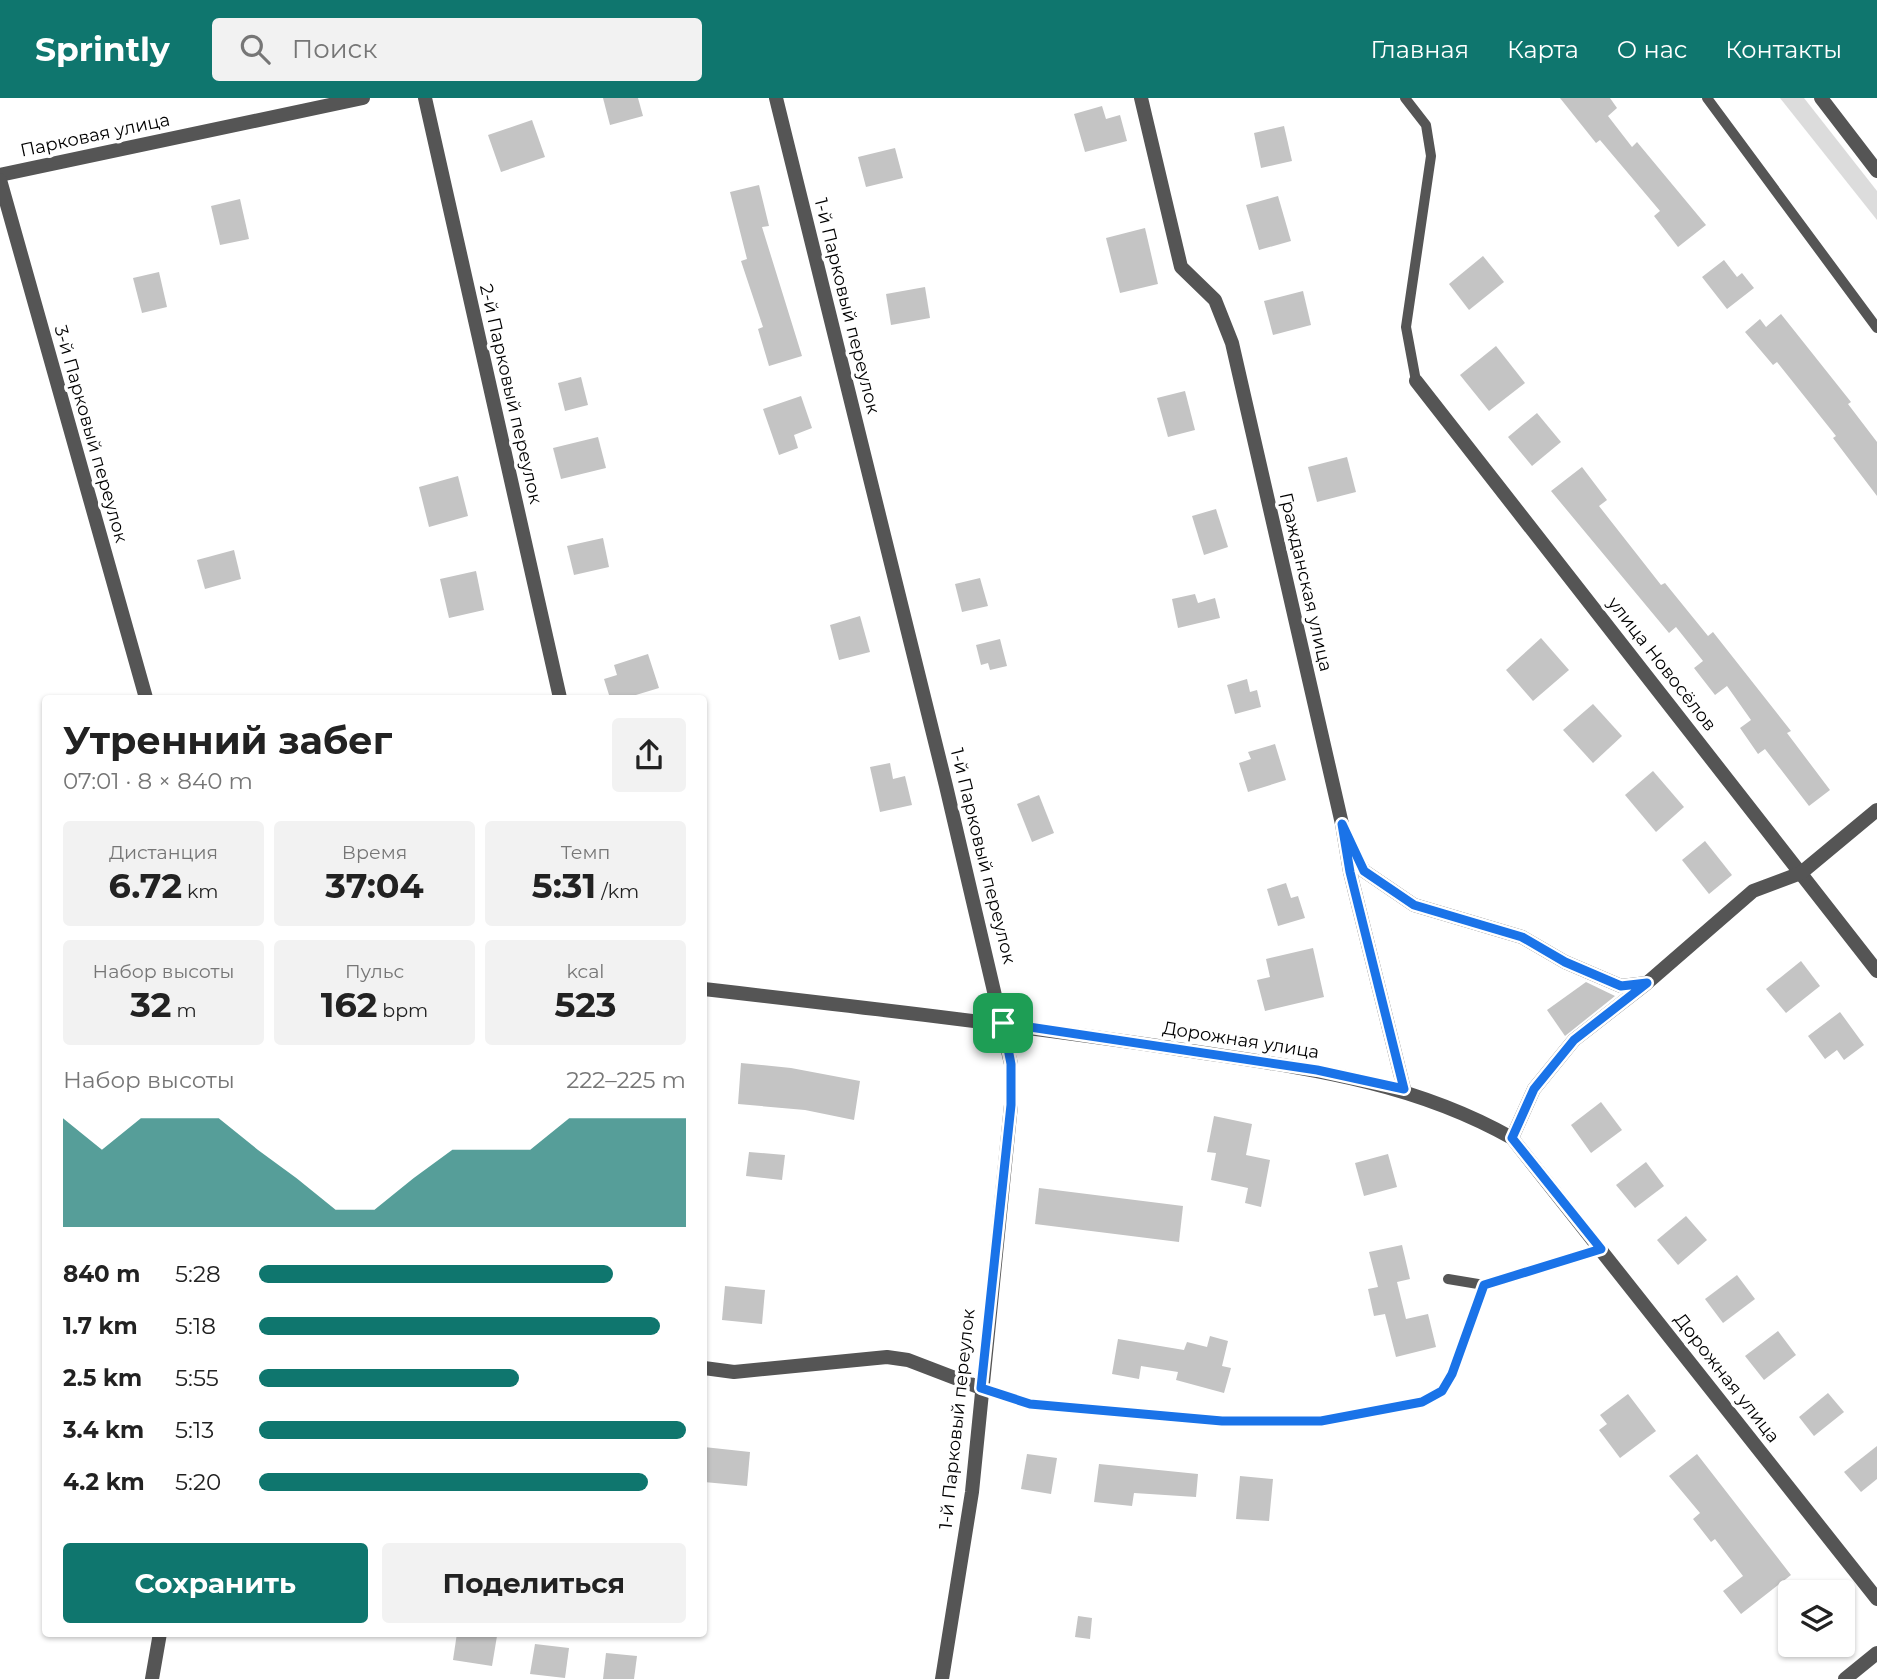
<!DOCTYPE html>
<html lang="ru">
<meta charset="utf-8">
<style>
body{margin:0;font-family:Montserrat,sans-serif;background:#f2f2f2;color:#222;height:100vh;display:flex;flex-direction:column;font-size:26px;white-space:nowrap}
*{box-sizing:border-box;margin:0}
p{font-size:23px;color:#767676}
.icon{flex:none;width:38px;height:38px;fill:none;stroke:currentColor;stroke-width:2;stroke-linecap:round;stroke-linejoin:round}
.map{position:relative;flex:1;overflow:hidden}
.panel{position:absolute;left:42px;top:597px;width:665px;height:942px;display:flex;flex-direction:column;background:#fff;border-radius:7px;box-shadow:0 2px 5px #0004}
.panel>*{flex:none}
.buttons{position:absolute;left:1778px;top:1482px;display:grid;gap:14px}
.buttons a{display:grid;place-items:center;width:77px;height:77px;border-radius:7px;background:#fff;box-shadow:0 2px 5px #0004;font-size:35px}
.pin{position:absolute;display:grid;place-items:center;width:60px;height:60px;color:#fff;margin:-30px;border-radius:14px;box-shadow:0 4px 10px #0006}
.round{display:grid;place-items:center;flex:none;width:74px;height:74px;border-radius:7px;background:#f2f2f2}
.head{display:flex;align-items:center;justify-content:space-between;height:119px;padding:0 21px}
h1{font-size:38px;font-weight:700;line-height:52px}
.figures{display:grid;grid-template-columns:repeat(3,1fr);gap:10px;height:119px;padding:7px 21px}
.figures div{display:grid;align-content:center;border-radius:7px;background:#f2f2f2;text-align:center}
.figures b{font-size:35px;font-weight:700}
.figures small{font-size:19px;font-weight:400}
.figures p{font-size:19px}
.chart{height:196px;padding:14px 21px}
.chart p{display:flex;justify-content:space-between}
.chart svg{width:100%;height:126px;margin-top:7px;fill:#0f766e;opacity:.7}
.action{display:flex;gap:14px;margin-top:auto;padding:14px 21px}
.action a{flex:1;height:80px;border-radius:7px;background:#0f766e;color:#fff;font-size:28px;font-weight:700;line-height:80px;text-align:center}
.action a+a{background:#f2f2f2;color:#222}
ul{padding:0 21px;list-style:none;font-size:23px}
li{display:grid;grid-template-columns:112px 84px 1fr;align-items:center;height:52px}
li i{height:18px;border-radius:9px;background:#0f766e}
header{display:flex;align-items:center;gap:42px;box-sizing:border-box;height:98px;padding:0 35px;background:#0f766e;color:#fff}
header strong{font-size:33px}
nav{display:flex;gap:38px;margin-inline-start:auto;font-size:24px}
.search{width:490px;height:63px;background:#f2f2f2;display:flex;align-items:center;gap:18px;box-sizing:border-box;padding:0 24px;border-radius:7px;color:#767676;font-size:26px}
.map>svg:first-child{display:block}
</style>
<header>
<strong>Sprintly</strong>
<div class="search"><svg class="icon" aria-label="search" viewBox="0 0 24 24"><circle cx="10" cy="10" r="6"/><path d="M15 15l6 6"/></svg>Поиск</div>
<nav><a>Главная</a><a>Карта</a><a>О нас</a><a>Контакты</a></nav>
</header>
<div class="map">
<svg width="1877" height="1581" viewBox="0 0 1877 1581">
<rect width="100%" height="100%" fill="#fff"/>
<!-- green -->
<path fill="#dcdcdc" d="M1780 0H1804L1877 93V122Z"/>
<!-- building -->
<g fill="#c4c4c4">
<path d="M603 0H638L643 18 610 27Z"/>
<path d="M1560 0H1610L1617 10 1608 18 1632 49 1637 44 1706 127 1678 149 1654 118 1660 113 1600 42 1596 45Z"/>
<path d="M1102 8 1106 21 1120 17 1127 43 1085 54 1074 16Z"/>
<path d="M532 22 545 59 501 74 488 37Z"/>
<path d="M1284 28 1292 63 1261 70 1254 35Z"/>
<path d="M895 50 903 80 866 89 858 59Z"/>
<path d="M759 87 769 128 762 129 802 258 769 268 758 231 763 229 741 163 747 161 730 94Z"/>
<path d="M1278 98 1291 143 1259 152 1246 107Z"/>
<path d="M240 101 249 141 220 147 211 108Z"/>
<path d="M1145 130 1158 186 1120 195 1106 140Z"/>
<path d="M1483 158 1504 184 1469 212 1449 186Z"/>
<path d="M1724 162 1737 179 1742 175 1754 190 1727 211 1702 179Z"/>
<path d="M159 174 167 209 142 215 133 180Z"/>
<path d="M925 189 930 220 891 227 886 196Z"/>
<path d="M1303 193 1311 227 1273 237 1264 203Z"/>
<path d="M1781 216 1851 304 1848 306 1877 344V398L1833 340 1836 338 1777 264 1773 267 1745 234 1760 221 1766 229Z"/>
<path d="M1496 248 1525 285 1489 313 1460 277Z"/>
<path d="M581 279 588 307 565 313 558 285Z"/>
<path d="M1185 293 1195 332 1168 339 1157 300Z"/>
<path d="M801 298 812 330 794 337 798 350 779 357 763 311Z"/>
<path d="M1537 315 1561 344 1532 368 1508 339Z"/>
<path d="M598 339 606 370 561 381 553 350Z"/>
<path d="M1347 359 1356 394 1317 404 1308 369Z"/>
<path d="M1582 369 1607 402 1599 408 1661 487 1665 485 1708 538 1713 534 1791 633 1787 635 1830 692 1809 708 1765 651 1758 656 1740 630 1751 622 1727 588 1715 597 1694 570 1703 563 1676 529 1669 535 1551 393Z"/>
<path d="M458 378 468 418 429 429 419 389Z"/>
<path d="M1216 411 1228 449 1204 457 1192 418Z"/>
<path d="M603 440 609 469 574 477 567 448Z"/>
<path d="M234 452 241 481 205 491 197 462Z"/>
<path d="M476 473 484 512 449 520 440 481Z"/>
<path d="M980 480 988 508 962 514 955 486Z"/>
<path d="M1195 496 1198 505 1215 500 1220 520 1178 530 1172 501Z"/>
<path d="M860 518 870 554 839 562 830 527Z"/>
<path d="M1541 540 1569 572 1533 603 1506 572Z"/>
<path d="M1000 541 1007 568 990 572 988 565 981 567 976 547Z"/>
<path d="M648 556 659 590 626 600H610L604 581 617 577 614 567Z"/>
<path d="M1247 581 1250 594 1257 592 1261 609 1235 616 1227 587Z"/>
<path d="M1593 606 1622 638 1593 665 1563 632Z"/>
<path d="M1275 646 1286 682 1248 694 1239 665 1251 661 1248 654Z"/>
<path d="M890 665 893 681 905 678 912 707 880 714 870 669Z"/>
<path d="M1653 673 1684 709 1656 734 1625 697Z"/>
<path d="M1039 697 1054 735 1032 744 1017 706Z"/>
<path d="M1705 743 1732 777 1709 796 1682 762Z"/>
<path d="M1286 785 1291 800 1298 798 1305 820 1278 828 1267 791Z"/>
<path d="M1313 850 1324 899 1265 913 1257 882 1270 879 1266 861Z"/>
<path d="M1801 863 1820 888 1786 915 1766 891Z"/>
<path d="M1586 884 1615 898 1565 938 1547 912Z"/>
<path d="M1840 914 1864 947 1844 962 1837 952 1825 961 1808 938Z"/>
<path d="M741 965 791 970 860 983 854 1022 805 1012 738 1006Z"/>
<path d="M1601 1004 1622 1032 1591 1055 1571 1027Z"/>
<path d="M1214 1018 1252 1026 1246 1057 1270 1062 1261 1109 1245 1105 1248 1090 1211 1082 1216 1055 1207 1054Z"/>
<path d="M749 1054 785 1057 782 1082 746 1078Z"/>
<path d="M1388 1056 1397 1089 1364 1098 1355 1065Z"/>
<path d="M1646 1064 1664 1088 1635 1110 1616 1087Z"/>
<path d="M1039 1090 1183 1108 1179 1144 1035 1126Z"/>
<path d="M1686 1118 1707 1142 1678 1167 1657 1142Z"/>
<path d="M1402 1147 1410 1181 1397 1184 1406 1221 1428 1216 1436 1249 1396 1259 1385 1216 1374 1218 1368 1191 1378 1189 1369 1154Z"/>
<path d="M1737 1177 1755 1201 1723 1225 1705 1201Z"/>
<path d="M725 1188 765 1192 762 1226 722 1222Z"/>
<path d="M1778 1233 1796 1257 1764 1282 1745 1258Z"/>
<path d="M1210 1238 1228 1243 1222 1268 1231 1270 1224 1295 1176 1282 1178 1274 1141 1268 1139 1281 1112 1276 1118 1241 1184 1252 1187 1244 1207 1249Z"/>
<path d="M1828 1295 1844 1314 1814 1338 1799 1319Z"/>
<path d="M1628 1296 1656 1333 1620 1360 1599 1332 1607 1326 1600 1317Z"/>
<path d="M1877 1348V1381L1861 1394 1844 1374Z"/>
<path d="M704 1349 750 1354 747 1388 704 1384Z"/>
<path d="M1027 1356 1057 1360 1051 1396 1021 1391Z"/>
<path d="M1697 1356 1791 1477 1741 1516 1723 1493 1743 1478 1715 1441 1711 1444 1693 1421 1700 1415 1669 1378Z"/>
<path d="M1099 1366 1198 1376 1196 1399 1134 1395 1132 1408 1094 1404Z"/>
<path d="M1240 1378 1273 1381 1269 1423 1236 1421Z"/>
<path d="M1078 1518 1092 1520 1090 1541 1075 1539Z"/>
<path d="M457 1535 497 1538 492 1568 453 1562Z"/>
<path d="M535 1546 569 1550 565 1580 530 1576Z"/>
<path d="M606 1555 637 1558 634 1581H603Z"/>
</g>
<g fill="none" stroke-linecap="round" stroke-linejoin="round">
<!-- lane -->
<g stroke="#555" stroke-width="10">
<path d="M1405 0 1426 27 1431 58 1406 229 1416 283"/>
<path d="M1707 0 1877 230"/>
<path d="M1448 1181 1484 1187 1601 1151"/>
<path d="M981 1290 1030 1306 1222 1323H1321L1422 1305 1442 1293 1452 1276 1484 1187"/>
</g>
<!-- street -->
<g stroke="#555" stroke-width="14">
<path d="M425 0 560 600"/>
<path d="M776 0 946 688 1011 966V1007L972 1394 942 1581"/>
<path d="M1141 0 1181 169 1215 202 1232 245 1342 726 1350 774 1404 991"/>
<path d="M1821 0 1877 73"/>
<path d="M0 77 363 0"/>
<path d="M0 82 146 600"/>
<path d="M1416 283 1877 873"/>
<path d="M1350 748 1364 773 1414 807 1522 839 1565 864 1621 888 1647 885 1753 793 1801 775 1877 712"/>
<path d="M704 891C860 909 1016 927 1172 950 1292 969 1404 979 1512 1040L1877 1501"/>
<path d="M1512 1040 1534 991 1574 942 1646 886"/>
<path d="M704 1270 734 1274 887 1259 908 1262 981 1290"/>
<path d="M152 1581 160 1535"/>
<path d="M1845 1581 1877 1555"/>
</g>
</g>
<g fill="none" stroke-linecap="round" stroke-linejoin="round">
<defs>
<path id="route" d="M1342 726 1364 773 1414 807 1522 839 1565 864 1621 888 1647 885 1574 942 1534 991 1512 1040 1601 1151 1484 1187 1452 1276 1442 1293 1422 1304 1321 1323H1222L1030 1306 981 1290 1011 1007V966L1003 925 1317 972 1404 991 1350 774Z"/>
</defs>
<!-- route casing -->
<use href="#route" stroke="#fff" stroke-width="14"/>
<!-- route -->
<use href="#route" stroke="#1a73e8" stroke-width="9"/>
</g>
<g text-anchor="middle" stroke-width="7" stroke-linejoin="round" paint-order="stroke">
<!-- street labels -->
<g font-size="18" fill="#000" stroke="#fff">
<text transform="translate(95 37) rotate(-12)" y="6">Парковая улица</text>
<text transform="translate(847 208) rotate(76)" y="6">1-й Парковый переулок</text>
<text transform="translate(511 296) rotate(77)" y="6">2-й Парковый переулок</text>
<text transform="translate(91 336) rotate(74)" y="6">3-й Парковый переулок</text>
<text transform="translate(1306 484) rotate(77)" y="6">Гражданская улица</text>
<text transform="translate(1662 566) rotate(52)" y="6">улица Новосёлов</text>
<text transform="translate(983 758) rotate(76)" y="6">1-й Парковый переулок</text>
<text transform="translate(1241 942) rotate(9)" y="6">Дорожная улица</text>
<text transform="translate(1727 1280) rotate(52)" y="6">Дорожная улица</text>
<text transform="translate(957 1321) rotate(-84)" y="6">1-й Парковый переулок</text>
</g>
</g>
</svg>
<div class="buttons">
<a><svg class="icon" aria-label="layers" viewBox="0 0 24 24"><path d="M12 4l9 5-9 5-9-5zM3 14l9 5 9-5"/></svg></a>
</div>
<div class="pin" style="left:1003px;top:925px;background:#1e9e55"><svg class="icon" aria-label="arrive" viewBox="0 0 24 24"><path d="M6 21V4h12l-3 4 3 4H6"/></svg></div>
<section class="panel">
<div class="head"><div><h1>Утренний забег</h1><p>07:01 · 8 × 840 m</p></div><a class="round"><svg class="icon" aria-label="share" viewBox="0 0 24 24"><path d="M12 15V3M7 8l5-5 5 5M5 13v7h14v-7"/></svg></a></div>
<div class="figures">
<div><p>Дистанция</p><b>6.72<small> km</small></b></div>
<div><p>Время</p><b>37:04</b></div>
<div><p>Темп</p><b>5:31<small> /km</small></b></div>
</div>
<div class="figures">
<div><p>Набор высоты</p><b>32<small> m</small></b></div>
<div><p>Пульс</p><b>162<small> bpm</small></b></div>
<div><p>kcal</p><b>523</b></div>
</div>
<div class="chart"><p><span>Набор высоты</span>222–225 m</p>
<svg viewBox="0 0 160 44" preserveAspectRatio="none"><path d="M0 44V6L10 17L20 6L30 6L40 6L50 17L60 27L70 38L80 38L90 27L100 17L110 17L120 17L130 6L140 6L150 6L160 6V44z"/></svg>
</div>
<ul>
<li><b>840 m</b>5:28<i style="width:83%"></i></li>
<li><b>1.7 km</b>5:18<i style="width:94%"></i></li>
<li><b>2.5 km</b>5:55<i style="width:61%"></i></li>
<li><b>3.4 km</b>5:13<i style="width:100%"></i></li>
<li><b>4.2 km</b>5:20<i style="width:91%"></i></li>
</ul>
<div class="action"><a>Сохранить</a><a>Поделиться</a></div>
</section>
</div>
